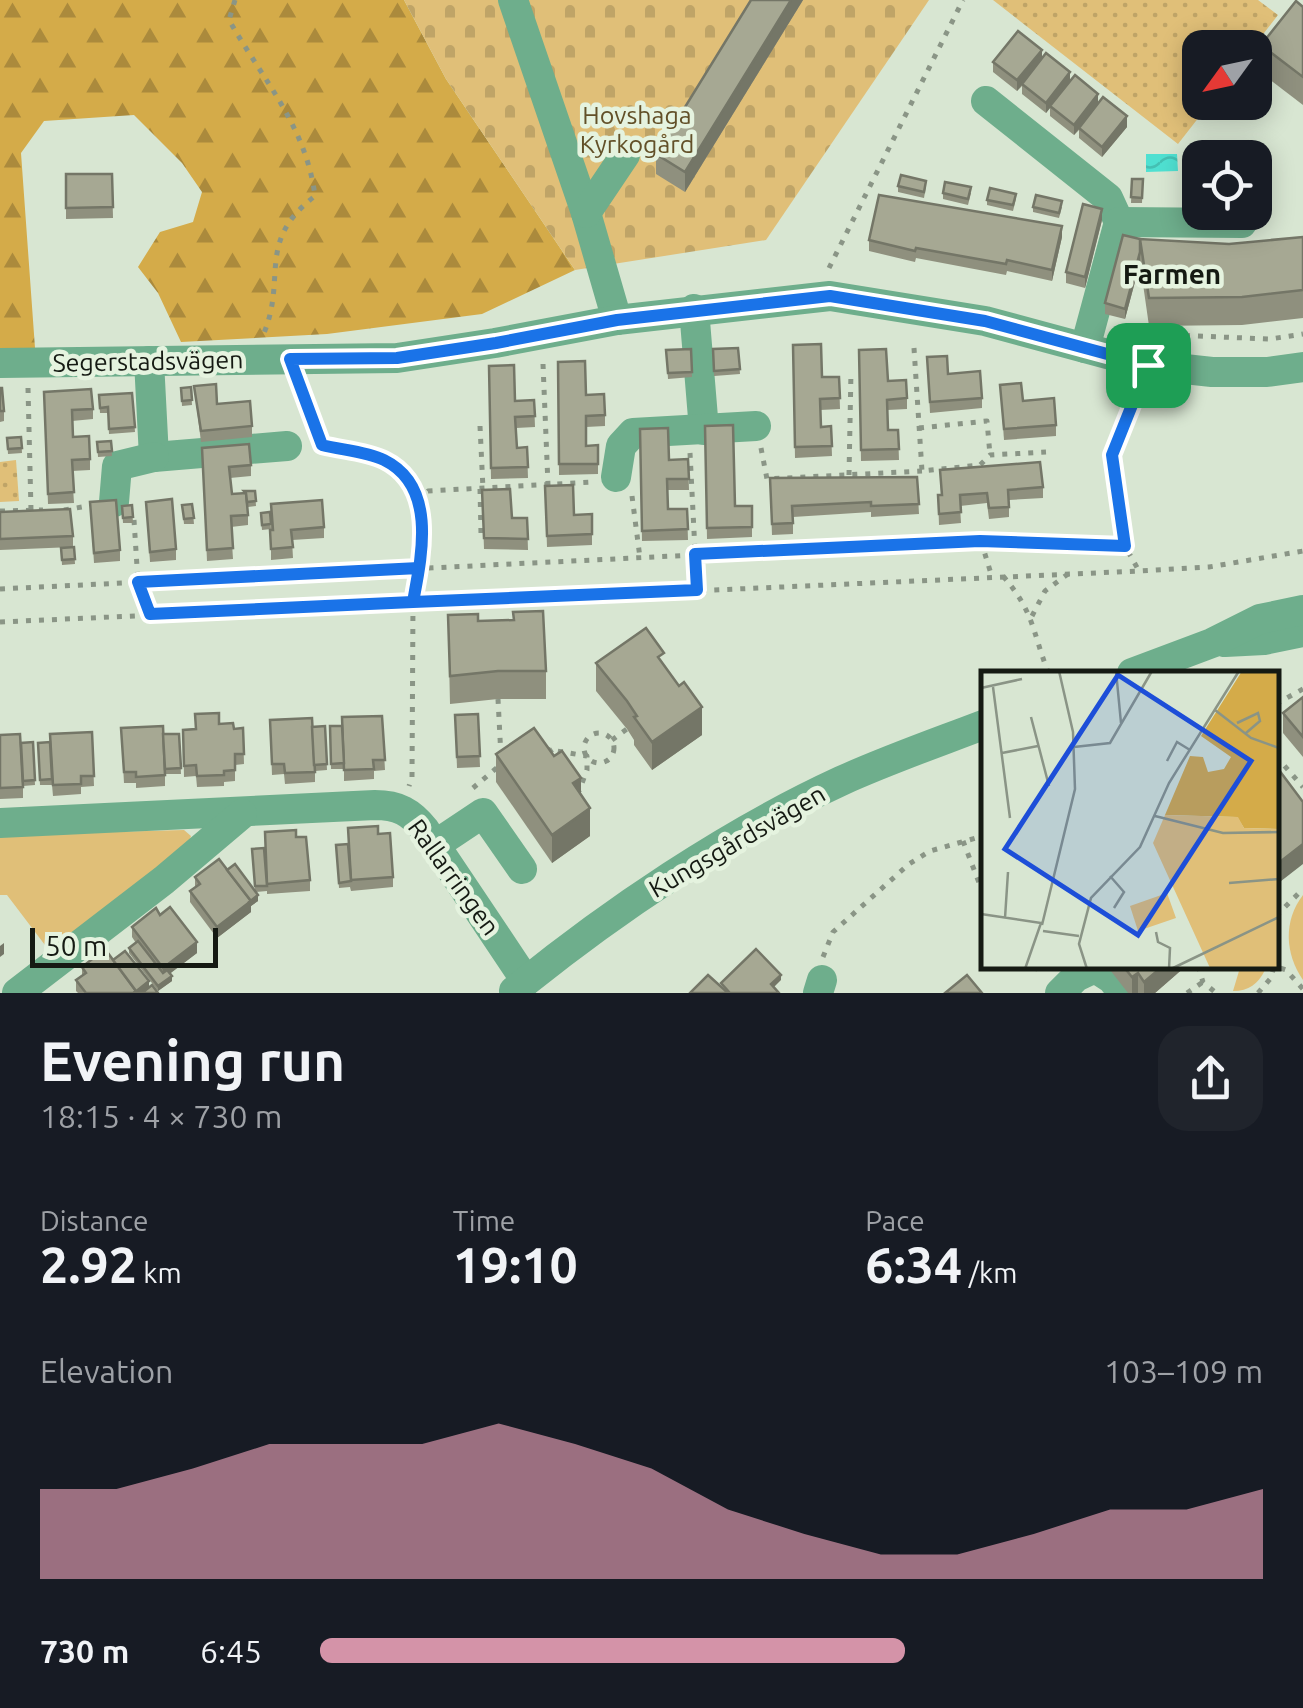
<!DOCTYPE html>
<meta charset="utf-8">
<style>
body{margin:0;font-family:Ubuntu,sans-serif;background:#20242c;color:#f1f3f6;height:100vh;display:flex;flex-direction:column;font-size:38px;white-space:nowrap}
*{box-sizing:border-box;margin:0}
p{font-size:32px;color:#9ea1a6}
.icon{flex:none;width:55px;height:55px;fill:none;stroke:currentColor;stroke-width:2;stroke-linecap:round;stroke-linejoin:round}
.map{position:relative;height:993px;overflow:hidden}
.sheet{display:flex;flex-direction:column;background:#171b24;flex:1}
.sheet>*{flex:none}
.needle{width:65px;rotate:237deg}
.controls{position:absolute;left:1182px;top:30px;display:grid;gap:20px}
.controls a{display:grid;place-items:center;width:90px;height:90px;border-radius:20px;background:#171b24;box-shadow:0 5px 25px #0003;font-size:50px}
.scale{position:absolute;left:30px;bottom:25px;width:188px;box-sizing:border-box;padding-left:10px;border:5px solid #151a13;border-top:0;font-size:28px;line-height:35px;white-space:nowrap;color:#151a13;-webkit-text-stroke:8px #e5f3df;paint-order:stroke}
.pin{position:absolute;display:grid;place-items:center;width:85px;height:85px;color:#fff;margin:-42px;border-radius:20px;box-shadow:0 5px 15px #0006}
.round{display:grid;place-items:center;flex:none;width:105px;height:105px;border-radius:30px;background:#20242c}
.headline{display:flex;align-items:center;justify-content:space-between;height:170px;padding:0 40px}
h1{font-size:55px;font-weight:600;line-height:75px}
.metrics{display:grid;grid-template-columns:repeat(3,1fr);gap:15px;height:170px;padding:10px 40px}
.metrics div{display:grid;align-content:center}
.metrics b{font-size:50px;font-weight:600}
.metrics small{font-size:28px;font-weight:400}
.metrics p{font-size:28px}
.chart{height:280px;padding:20px 40px}
.chart p{display:flex;justify-content:space-between}
.chart svg{width:100%;height:180px;margin-top:10px;fill:#d493a8;opacity:.7}
ul{padding:0 40px;list-style:none;font-size:32px}
li{display:grid;grid-template-columns:160px 120px 1fr;align-items:center;height:75px}
li i{height:25px;border-radius:12px;background:#d493a8}
.map>svg:first-child{display:block}
</style>
<div class="map">
<svg width="1303" height="993" viewBox="0 0 1303 993">
<defs>
<pattern id="forest-firs" width="22" height="20" patternUnits="userSpaceOnUse" patternTransform="scale(2.5)"><rect width="22" height="20" fill="#d4ab49"/><path d="M5 1l3.5 6h-7zM16 11l3.5 6h-7z" fill="#ab8a3c"/></pattern>
<pattern id="cemetery-stones" width="16" height="16" patternUnits="userSpaceOnUse" patternTransform="scale(2.5)"><rect width="16" height="16" fill="#e0bf78"/><path d="M2 7V4a2 2 0 0 1 4 0v3zM10 15v-3a2 2 0 0 1 4 0v3z" fill="#bfa467"/></pattern>
<pattern id="park-dots" width="8" height="8" patternUnits="userSpaceOnUse" patternTransform="scale(2.5)"><rect width="8" height="8" fill="#e0bf78"/><path d="M2 2h.1M6 6h.1" fill="none" stroke="#bfa467" stroke-width="1.8" stroke-linecap="round"/></pattern>
<pattern id="water-waves" width="16" height="10" patternUnits="userSpaceOnUse" patternTransform="scale(2.5)"><rect width="16" height="10" fill="#4fe0d1"/><path d="M0 5q4-4 8 0t8 0" fill="none" stroke="#44c0b3"/></pattern>
</defs>
<rect width="100%" height="100%" fill="#d8e6d2"/>
<!-- grass -->
<g fill="#e0bf78">
<path d="M184 830 191 836 188 845 51 953 7 895H0V835Z"/>
<path d="M1303 895V980C1285 954 1283 921 1303 895Z"/>
<path d="M1249 967 1265 970C1258 984 1249 991 1233 991L1239 971Z"/>
</g>
<!-- forest -->
<path fill="url(#forest-firs)" d="M0 0H404L446 79 575 270 482 314 327 334 181 342 158 293 138 267 160 232 193 222 202 192 182 163 134 115 44 121 21 153 35 348 0 349Z"/>
<!-- cemetery -->
<path fill="url(#cemetery-stones)" d="M404 0H929L766 240 575 270 446 79Z"/>
<!-- park -->
<g fill="url(#park-dots)">
<path d="M993 0H1258L1278 15 1253 47 1200 48V102L1210 103 1178 144Z"/>
<path d="M16 460 19 501 0 502V462Z"/>
</g>
<!-- water -->
<path fill="url(#water-waves)" d="M1146 154H1177L1178 171 1146 172Z"/>
<g fill="none" stroke-linecap="round" stroke-linejoin="round">
<!-- path -->
<g stroke="#8a9586" stroke-width="5" stroke-dasharray="5 8" stroke-linecap="butt">
<path d="M235 0 229 20C263 80 306 126 315 196 256 241 287 277 264 333"/>
<path d="M829 268 963 0"/>
<path d="M1146 334 1270 339 1303 334"/>
<path d="M914 348 922 471 980 465 990 455 1046 452"/>
<path d="M543 364 548 485"/>
<path d="M300 385 322 445 383 460 409 480 422 507 419 568 413 602 412 777 409 786"/>
<path d="M28 388 31 510"/>
<path d="M1137 389 1112 455 1125 546 1139 571"/>
<path d="M480 426 483 489"/>
<path d="M919 428 987 421 990 455"/>
<path d="M761 448 767 479 922 471"/>
<path d="M690 453 697 590"/>
<path d="M849 475 851 371"/>
<path d="M480 489 481 534"/>
<path d="M632 496 640 558"/>
<path d="M418 500 428 491 593 482"/>
<path d="M64 510 88 506"/>
<path d="M0 511 43 510"/>
<path d="M134 520 138 582 150 615"/>
<path d="M981 541 992 577"/>
<path d="M1003 576C1034 612 1032 630 1048 672"/>
<path d="M0 589 981 541 1125 546"/>
<path d="M1032 616 1045 591 1068 574"/>
<path d="M0 622 1139 571 1209 567 1303 551"/>
<path d="M498 699 501 757"/>
<path d="M1276 704 1303 689"/>
<circle cx="599" cy="748" r="15"/>
<path d="M612 740 627 729"/>
<path d="M545 749 587 756V770L579 791"/>
<path d="M549 749 557 761"/>
<path d="M1276 756 1303 787"/>
<path d="M473 788 499 766"/>
<path d="M963 841 983 893"/>
<path d="M1276 916 1303 889"/>
<path d="M823 957 833 932 909 864 930 851 983 836"/>
<path d="M1276 957V960"/>
<path d="M1035 966 1042 975"/>
<path d="M1198 966 1203 982 1216 993"/>
<path d="M1187 993 1203 982"/>
<path d="M1258 993 1271 978 1274 966 1286 970 1303 989"/>
</g>
<!-- minor -->
<g stroke="#6eae8c" stroke-width="30">
<path d="M513 0 586 213 617 320"/>
<path d="M986 101 1108 198 1119 222"/>
<path d="M586 213 625 155"/>
<path d="M694 309 704 430"/>
<path d="M1085 348 1119 222 1242 223"/>
<path d="M149 361 154 457 287 446"/>
<path d="M0 363 397 358 495 343 617 320 830 296 985 321 1148 365 1212 372H1267L1303 367"/>
<path d="M616 477 621 446 633 433 756 426"/>
<path d="M114 502 117 466 154 457"/>
<path d="M1225 642 1264 640 1303 632"/>
<path d="M1132 673 1212 643 1260 619 1303 610"/>
<path d="M0 823 375 805C398 805 411 812 425 830L526 981"/>
<path d="M435 845 483 813 522 869"/>
<path d="M514 991C611 912 728 833 841 781 887 760 936 743 983 725"/>
<path d="M17 993 164 880 242 814"/>
<path d="M818 993 822 980"/>
<path d="M1060 993 1076 977 1095 968 1112 979 1123 993"/>
</g>
</g>
<!-- wall -->
<g fill="#8f907e">
<path d="M751 0H803L685 192 656 174V154Z"/>
<path d="M1303 7V105L1261 73V45Z"/>
<path d="M1042 58 1127 127 1102 157 1079 138V130L1074 135 1050 116V108L1046 113 1022 94V86L1017 91 993 72V62Z"/>
<path d="M66 174H112L113 218 66 219Z"/>
<path d="M1132 179H1143L1142 203H1131Z"/>
<path d="M898 186H926L924 198 898 192Z"/>
<path d="M943 193H971L968 205 943 199Z"/>
<path d="M1016 199 1013 211 987 205V200Z"/>
<path d="M1033 207H1062L1059 218 1033 212Z"/>
<path d="M1102 220 1085 288 1066 283V272Z"/>
<path d="M1062 237 1052 281 1007 271 1006 275 916 258 915 262 869 251V240Z"/>
<path d="M1303 237V318L1242 325 1149 326 1140 263 1125 319 1105 314V303L1140 239 1229 244Z"/>
<path d="M793 345 822 377H839L840 409 820 410 821 427 831 426 832 456 795 458Z"/>
<path d="M738 348 740 374 714 376 713 349Z"/>
<path d="M691 349 692 377 668 379 666 350Z"/>
<path d="M859 350 888 381 907 398V409L887 410 888 430H898L899 460 861 461Z"/>
<path d="M927 357 982 398V408L930 413Z"/>
<path d="M558 362 605 415V426L586 427V446L598 445V474L559 475Z"/>
<path d="M489 366 515 401 534 400 535 427 516 428 517 448 527 447 528 478 491 479Z"/>
<path d="M1000 385 1056 425V436L1004 440Z"/>
<path d="M194 386 217 404 252 426V437L201 442Z"/>
<path d="M191 387 192 405 182 406 181 388Z"/>
<path d="M0 388 4 411V421L0 422Z"/>
<path d="M44 392 93 409V419L72 421 73 437 90 459V470L72 471 74 503 48 504Z"/>
<path d="M132 393 135 432 109 434 108 413H100L99 395Z"/>
<path d="M705 426 735 506H752V537L707 539Z"/>
<path d="M640 429 669 460 688 459 689 490H668V509H687L688 540 642 541Z"/>
<path d="M21 437 22 453 8 454 7 438Z"/>
<path d="M111 441 112 456 98 457 97 442Z"/>
<path d="M202 448 251 465V476L230 478 232 494 255 491 256 506 248 507V525L231 527 233 559 207 561Z"/>
<path d="M940 470 1043 487V498L1009 500V517L989 519 987 503 960 506 961 523 939 525 938 495H941Z"/>
<path d="M917 477 919 514 871 517V512L793 517V534L772 535 770 478Z"/>
<path d="M545 486 592 534V545L547 547Z"/>
<path d="M482 490 512 518H527L528 550 484 549Z"/>
<path d="M90 502 120 550V561L94 563Z"/>
<path d="M146 502 176 549V560L150 562Z"/>
<path d="M192 504 194 524H184L182 505Z"/>
<path d="M132 505 133 523H123L122 506Z"/>
<path d="M0 512 73 536V547L0 550Z"/>
<path d="M270 512 271 529 262 530 261 518Z"/>
<path d="M271 515 324 527V538L292 540 293 558 271 560Z"/>
<path d="M74 547 75 564 62 565 61 548Z"/>
<path d="M448 615 478 621 546 671V699H498L450 704Z"/>
<path d="M596 663 664 665 702 735 652 770 634 745V740L627 729 596 691Z"/>
<path d="M1303 697V757L1283 733V713Z"/>
<path d="M478 714 480 767 457 768 455 715Z"/>
<path d="M382 716 385 770 374 771V779L344 781V769H331L330 726H342Z"/>
<path d="M270 720 312 727 325 726 327 770 315 771V782L285 784 284 774 272 775Z"/>
<path d="M219 724 234 729 243 728 244 764 235 765V781L224 782V786L197 787 196 776 184 777 183 730 195 729Z"/>
<path d="M121 728 163 734H179L181 774H165V786L136 788V783H124Z"/>
<path d="M92 732 94 786 81 787V794L53 796 52 785H40L38 743 50 742Z"/>
<path d="M0 735 21 742H33L35 785 23 786V798L0 799Z"/>
<path d="M496 754 581 795 590 836 552 863 496 782Z"/>
<path d="M378 834 393 877V887L351 891 350 887 339 888 336 845 348 844Z"/>
<path d="M296 837 310 880V891L267 894V891L256 892 258 901 251 906V912L217 938 190 902V891L195 887V877L227 870 255 891 252 849 264 848Z"/>
<path d="M160 915 197 953 170 973 172 981 158 991 129 953V948L136 943 132 937V927Z"/>
<path d="M1107 966H1186L1155 993H1128Z"/>
<path d="M82 967 149 987 141 993H78L76 991V980L82 976Z"/>
</g>
<!-- shaded-wall -->
<g fill="#747667">
<path d="M791 0H803L685 192V172Z"/>
<path d="M1042 50V60L1017 91V80Z"/>
<path d="M1070 72V83L1046 113V103Z"/>
<path d="M1098 94V105L1074 135V125Z"/>
<path d="M1127 116V127L1102 157V147Z"/>
<path d="M1102 209V220L1085 288V277Z"/>
<path d="M1062 226V237L1052 281V270Z"/>
<path d="M1140 252V263L1125 319V309Z"/>
<path d="M702 707V735L652 770V742Z"/>
<path d="M581 778V806L573 783Z"/>
<path d="M590 808V836L552 863V835Z"/>
<path d="M1303 844V864L1276 885V865Z"/>
<path d="M258 895V901L251 906V912L217 938V927Z"/>
<path d="M197 942V953L163 979V968Z"/>
<path d="M4 943V954L0 957V946Z"/>
<path d="M1163 966H1186L1155 993H1144V982Z"/>
<path d="M1138 973V993H1132V977Z"/>
<path d="M781 975V980L771 990V984Z"/>
<path d="M172 976V981L158 991V986Z"/>
<path d="M149 981V987L141 993H133Z"/>
</g>
<!-- building -->
<g fill="#a6a893" stroke="#747667" stroke-width="2.5">
<path d="M751 0H791L685 172 656 154Z"/>
<path d="M1296 1 1303 7V77L1261 45Z"/>
<path d="M1018 31 1042 50 1017 80 993 62Z"/>
<path d="M1046 53 1070 72 1046 103 1022 84Z"/>
<path d="M1075 75 1098 94 1074 125 1050 106Z"/>
<path d="M1103 97 1127 116 1102 147 1079 128Z"/>
<path d="M66 174H112L113 207 66 208Z"/>
<path d="M901 175 926 181 924 192 898 186Z"/>
<path d="M1132 179H1143L1142 198 1131 197Z"/>
<path d="M945 182 971 187 968 199 943 193Z"/>
<path d="M990 188 1016 194 1013 205 987 200Z"/>
<path d="M879 195 1062 226 1052 270 1007 260 1006 264 916 248 915 251 869 240Z"/>
<path d="M1036 195 1062 201 1059 213 1033 207Z"/>
<path d="M1083 204 1102 209 1085 277 1066 272Z"/>
<path d="M1123 235 1140 239V252L1125 309 1105 303Z"/>
<path d="M1303 237V290L1242 297 1149 298 1140 239 1229 244Z"/>
<path d="M821 344 822 377H839L840 398 820 399 821 427 831 426 832 446 795 447 793 345Z"/>
<path d="M738 348 740 369 714 371 713 349Z"/>
<path d="M691 349 692 372 668 373 666 350Z"/>
<path d="M886 349 888 381 906 380 907 398 887 400 888 430H898L899 449 861 450 859 350Z"/>
<path d="M947 356 948 374 980 371 982 398 930 402 927 357Z"/>
<path d="M585 361 586 395 604 394 605 415 586 416V446L598 445V464H559L558 362Z"/>
<path d="M514 365 515 401 534 400 535 416 515 417 517 448 527 447 528 467 491 468 489 366Z"/>
<path d="M1021 383 1023 401 1054 398 1056 425 1004 429 1000 385Z"/>
<path d="M216 384 217 404 250 401 252 426 201 431 194 386Z"/>
<path d="M191 387 192 400 182 401 181 388Z"/>
<path d="M0 388H2L4 411H0Z"/>
<path d="M91 389 93 409 72 410 73 437 89 436 90 459 72 460 74 492 48 494 44 392Z"/>
<path d="M132 393 135 427 109 429 108 407 100 408 99 395Z"/>
<path d="M733 425 735 506H752V527L707 528 705 426Z"/>
<path d="M668 428 669 460 688 459 689 479H667L668 509H687L688 529 642 531 640 429Z"/>
<path d="M21 437 22 448 8 449 7 438Z"/>
<path d="M111 441 112 451 98 452 97 442Z"/>
<path d="M249 444 251 465 229 467 232 494 246 493 248 515 231 516 233 548 207 550 202 448Z"/>
<path d="M1040 462 1043 487 1008 490 1009 507 989 508 987 493 960 495 961 512 939 514 938 495H942L940 470Z"/>
<path d="M917 477 919 504 871 506V502L792 506 793 523 772 524 770 478Z"/>
<path d="M573 485 574 515 592 514V534L547 536 545 486Z"/>
<path d="M510 489 512 518H527L528 539 484 538 482 490Z"/>
<path d="M244 491H255L256 501 247 502 246 493Z"/>
<path d="M172 499 176 549 150 552 146 502Z"/>
<path d="M116 500 120 550 94 553 90 502Z"/>
<path d="M322 500 324 527 291 530 293 547 271 549 270 530H273L271 504Z"/>
<path d="M192 504 194 518 184 519 182 505Z"/>
<path d="M132 505 133 517 123 518 122 506Z"/>
<path d="M70 509 73 536 0 539V512Z"/>
<path d="M270 512 271 524 262 525 261 513Z"/>
<path d="M74 547 75 559 62 560 61 548Z"/>
<path d="M543 611 546 671H498L450 676 448 615 478 614V621L514 620 513 612Z"/>
<path d="M646 628 664 653 658 657 679 686 684 682 702 707 652 742 634 717 637 716 627 701 596 663Z"/>
<path d="M1303 697V737L1283 713Z"/>
<path d="M219 713V724L233 723 234 729 243 728 244 754H235V770L224 771V775L197 776 196 765 184 766 183 730 196 729 195 714Z"/>
<path d="M478 714 480 756 457 757 455 715Z"/>
<path d="M382 716 385 760H373L374 769 344 770 342 717Z"/>
<path d="M312 718 315 772 285 773 284 764H272L270 720Z"/>
<path d="M163 726 165 775 136 777V772H124L121 728Z"/>
<path d="M325 726 327 764 314 765 312 727Z"/>
<path d="M330 726H342L344 763 331 764Z"/>
<path d="M534 728 554 756 562 751 581 778 573 783 590 808 552 835 496 754Z"/>
<path d="M92 732 94 776H81V784L53 785 50 734Z"/>
<path d="M20 734 23 787 0 788V735Z"/>
<path d="M163 734H179L181 768 165 769Z"/>
<path d="M33 742 35 780 23 781 21 743Z"/>
<path d="M50 742 52 779 40 780 38 743Z"/>
<path d="M1276 766 1303 802V844L1276 865Z"/>
<path d="M378 826V834L390 833 393 877 351 880 348 828Z"/>
<path d="M296 830V837H306L310 880 267 884 265 832Z"/>
<path d="M348 844 351 881 339 883 336 845Z"/>
<path d="M264 848 267 886H255L252 849Z"/>
<path d="M219 859 251 901 217 927 190 891 200 884 195 877Z"/>
<path d="M235 864 258 895 248 903 251 901 227 870Z"/>
<path d="M170 907 197 942 163 968 132 927 156 908 160 915Z"/>
<path d="M138 941 163 973 167 970 172 976 158 986 129 948Z"/>
<path d="M105 949 136 991 133 993H86L76 980 86 973 82 967Z"/>
<path d="M756 949 781 975 771 984 779 993H730L721 983Z"/>
<path d="M125 951 149 981 134 993 136 991 113 960Z"/>
<path d="M1123 966H1163L1144 982 1138 973 1132 977Z"/>
<path d="M708 975 728 993H690Z"/>
<path d="M967 975 982 993H945Z"/>
<path d="M152 985 158 993H142Z"/>
</g>
<g fill="none" stroke-linecap="round" stroke-linejoin="round">
<defs>
<path id="route" d="M1148 365 985 321 830 296 617 320 496 343 397 358 290 359 322 445C341 450 366 451 384 460 437 486 422 555 413 602L150 614 138 582 419 568 413 602 697 590 695 554 980 541 1125 546 1112 455 1148 365"/>
</defs>
<!-- route casing -->
<use href="#route" stroke="#fff" stroke-width="20"/>
<!-- route -->
<use href="#route" stroke="#1a73e8" stroke-width="12"/>
</g>
<g text-anchor="middle" stroke-width="9" stroke-linejoin="round" paint-order="stroke">
<!-- park labels -->
<g font-size="25" fill="#625028" stroke="#e5f3df">
<text x="637" y="124">Hovshaga<tspan x="637" dy="29">Kyrkogård</tspan></text>
</g>
<!-- street labels -->
<g font-size="25" fill="#151a13" stroke="#e5f3df">
<text transform="translate(148 361) rotate(-1)" y="9">Segerstadsvägen</text>
<text transform="translate(737 841) rotate(-30)" y="9">Kungsgårdsvägen</text>
<text transform="translate(454 877) rotate(54)" y="9">Rallarringen</text>
</g>
<!-- neighbourhood labels -->
<g font-size="28" font-weight="bold" fill="#151a13" stroke="#e5f3df">
<text x="1172" y="284">Farmen</text>
</g>
</g>
<!-- overview -->
<g transform="translate(981 671)">
<rect width="298" height="298" fill="#d8e6d2"/>
<path d="M261 0H297V158L263 157 256 146 184 144 209 85 222 86 227 101 243 98 250 86 220 65Z" fill="#d4ab49"/>
<path d="M184 144 257 146 263 157 297 158V297H229L172 172Z" fill="#e0bf78"/>
<path d="M186 222 195 247 157 260 149 235Z" fill="#e0bf78"/>
<path fill="none" stroke="#8a9486" stroke-width="2.5" d="M135 0 140 52M12 16 29 147M0 17 41 8M234 39 270 67 298 77M50 46 68 115M256 52 277 42 279 50 265 62M93 76 129 72 171 0M21 82 57 75M186 90 196 71 209 79M174 145 242 162 298 161M129 205 143 221 133 237M248 212 298 208M0 243 60 252 44 298M24 247 27 201M61 254 94 118 92 61 78 0M62 260 98 265M175 261 177 271 189 277 188 298M106 298 98 273 110 227 159 176 188 112 258 0M190 298 298 246"/>
<path fill="#1d4ed8" fill-opacity="0.15" stroke="#1d4ed8" stroke-width="5" d="M137 4 270 90 157 264 24 178Z"/>
<rect width="298" height="298" fill="none" stroke="#151a13" stroke-width="5"/>
</g>
</svg>
<div class="controls">
<a><svg class="needle" viewBox="-14 -14 28 28"><path d="M0-13l5 13h-10z" fill="#e53935"/><path d="M0 13l5-13h-10z" fill="#9ea1a6"/></svg></a>
<a><svg class="icon" aria-label="locate" viewBox="0 0 24 24"><circle cx="12" cy="12" r="6"/><path d="M12 2v4M12 18v4M2 12h4M18 12h4"/></svg></a>
</div>
<div class="scale">50 m</div>
<div class="pin" style="left:1148px;top:365px;background:#1e9e55"><svg class="icon" aria-label="arrive" viewBox="0 0 24 24"><path d="M6 21V4h12l-3 4 3 4H6"/></svg></div>
</div>
<section class="sheet">
<div class="headline"><div><h1>Evening run</h1><p>18:15 · 4 × 730 m</p></div><a class="round"><svg class="icon" aria-label="share" viewBox="0 0 24 24"><path d="M12 15V3M7 8l5-5 5 5M5 13v7h14v-7"/></svg></a></div>
<div class="metrics">
<div><p>Distance</p><b>2.92<small> km</small></b></div>
<div><p>Time</p><b>19:10</b></div>
<div><p>Pace</p><b>6:34<small> /km</small></b></div>
</div>
<div class="chart"><p><span>Elevation</span>103–109 m</p>
<svg viewBox="0 0 160 44" preserveAspectRatio="none"><path d="M0 44V22L10 22L20 17L30 11L40 11L50 11L60 6L70 11L80 17L90 27L100 33L110 38L120 38L130 33L140 27L150 27L160 22V44z"/></svg>
</div>
<ul>
<li><b>730 m</b>6:45<i style="width:62%"></i></li>
</ul>
</section>
